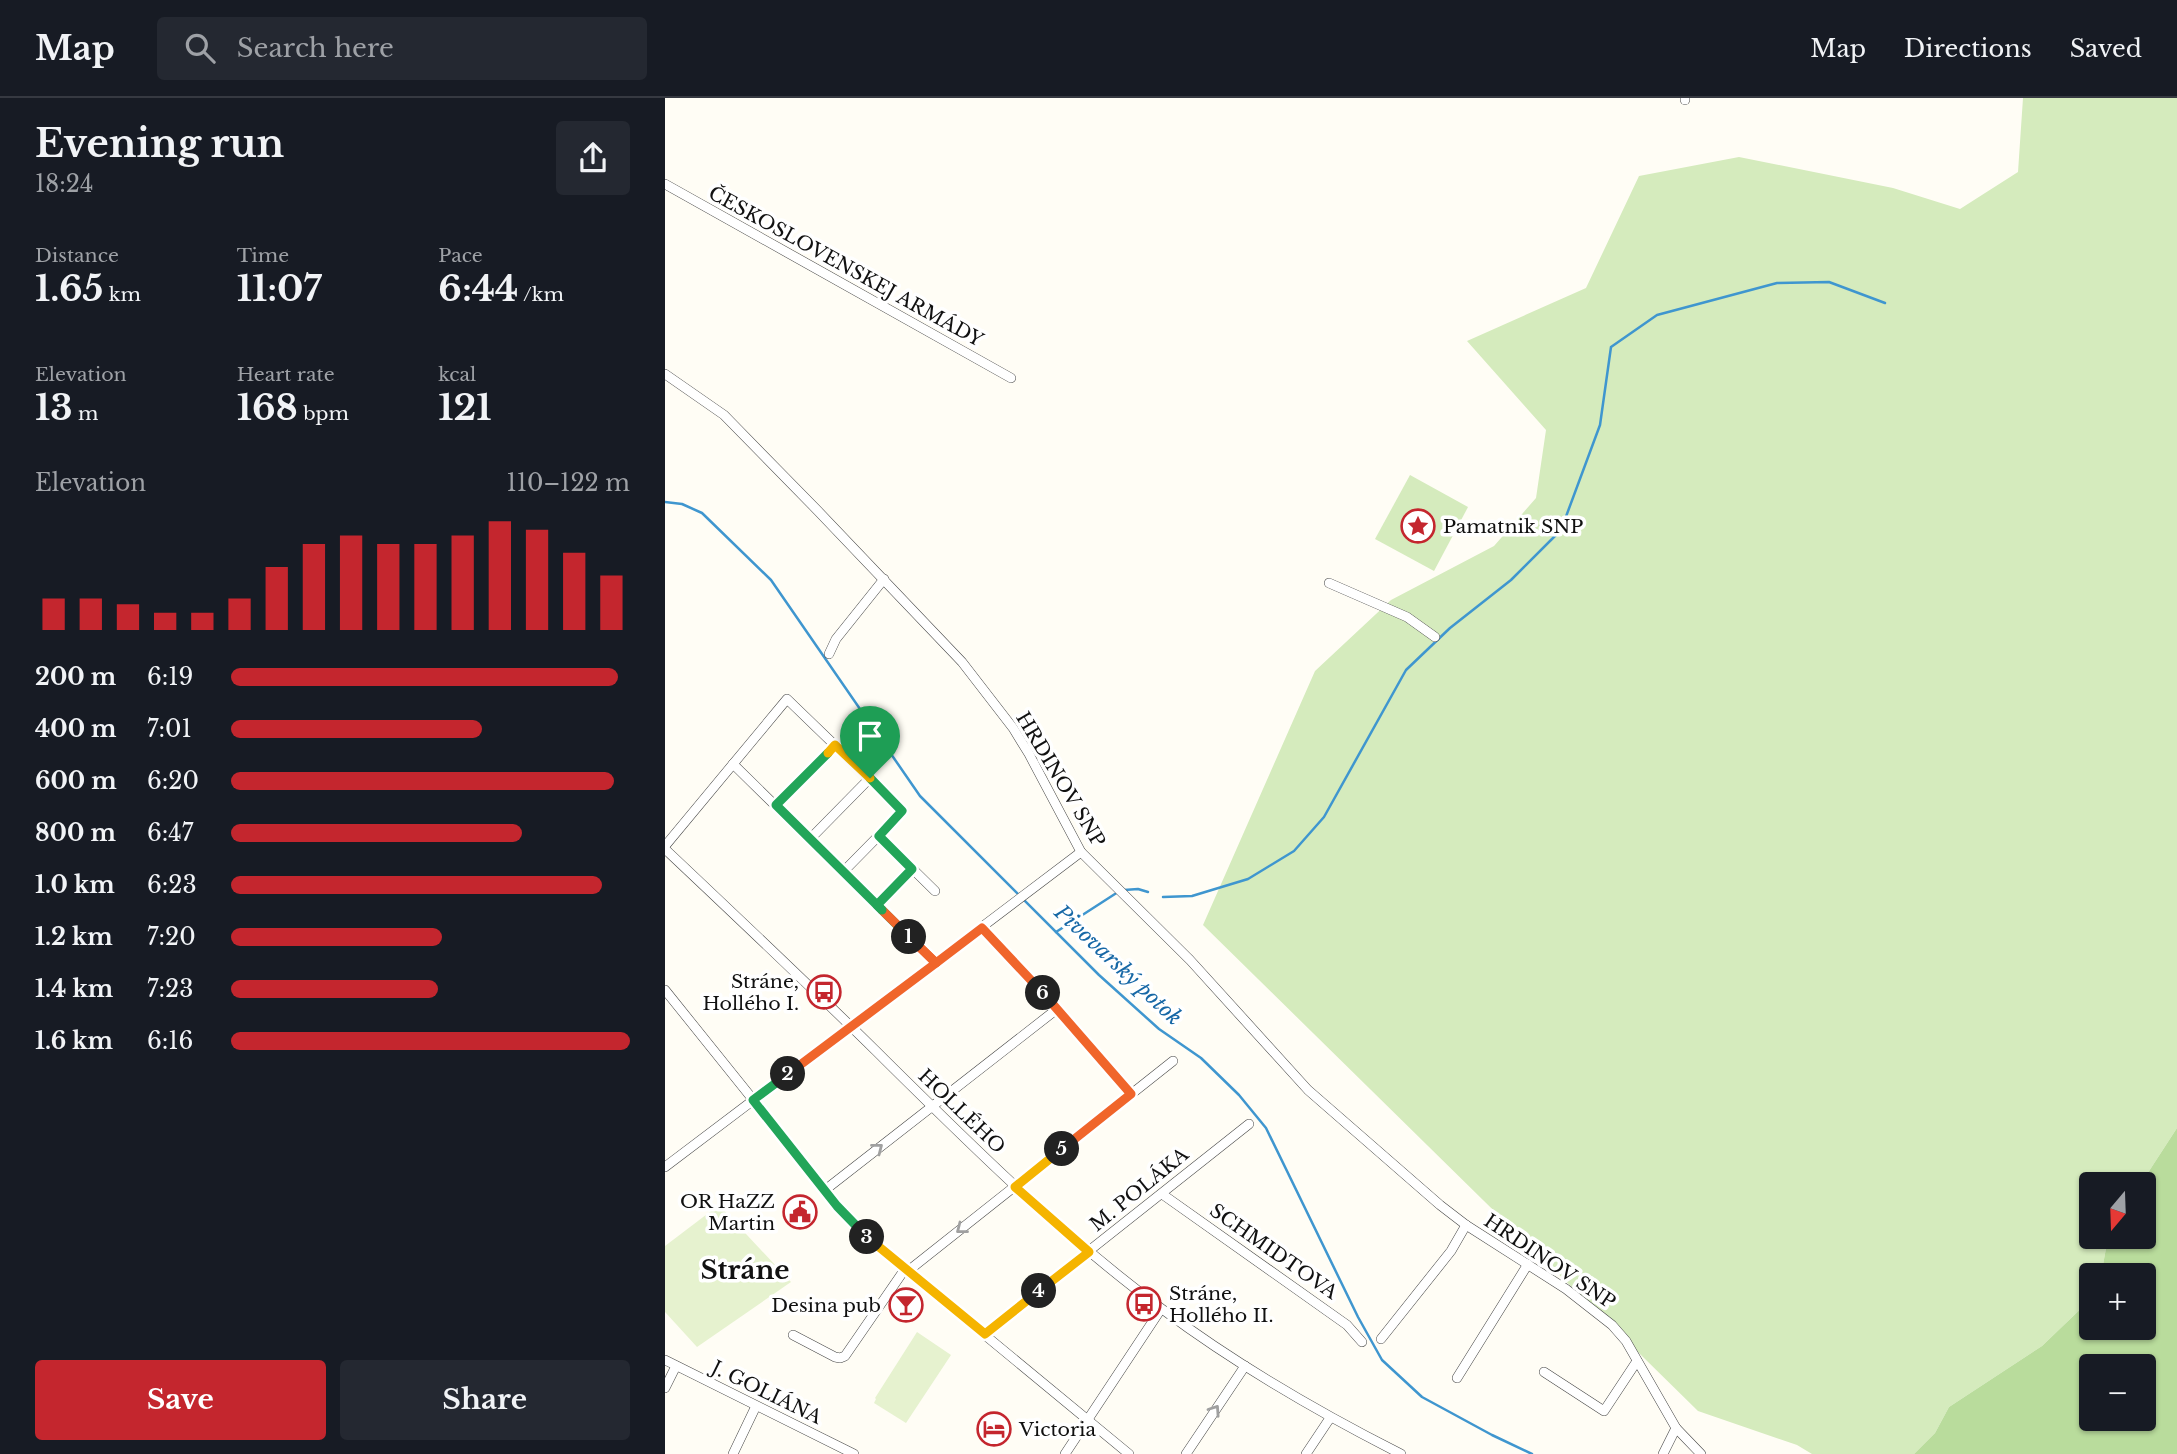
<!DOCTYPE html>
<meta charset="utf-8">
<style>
body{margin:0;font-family:"Libre Baskerville",serif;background:#242831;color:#f1f3f6;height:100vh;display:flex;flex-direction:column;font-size:26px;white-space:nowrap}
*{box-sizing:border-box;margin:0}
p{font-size:23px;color:#9ea1a6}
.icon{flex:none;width:38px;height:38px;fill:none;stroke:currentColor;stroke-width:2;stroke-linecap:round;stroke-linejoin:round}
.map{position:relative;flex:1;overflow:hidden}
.drawer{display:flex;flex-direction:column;background:#171b24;width:665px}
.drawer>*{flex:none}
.needle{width:46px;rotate:199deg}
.tools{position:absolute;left:1414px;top:1074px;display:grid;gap:14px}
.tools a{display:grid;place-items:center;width:77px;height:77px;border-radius:7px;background:#171b24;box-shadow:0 2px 5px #0004;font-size:35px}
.pin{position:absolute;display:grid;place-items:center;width:60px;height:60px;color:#fff;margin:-72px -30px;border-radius:50% 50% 50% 0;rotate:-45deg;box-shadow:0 0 7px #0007}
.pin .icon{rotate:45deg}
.km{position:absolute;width:35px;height:35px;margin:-18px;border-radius:50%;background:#222;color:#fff;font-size:19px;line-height:35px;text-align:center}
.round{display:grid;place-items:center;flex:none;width:74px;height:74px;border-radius:7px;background:#242831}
.summary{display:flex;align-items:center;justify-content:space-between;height:119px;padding:0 35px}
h1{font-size:38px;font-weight:700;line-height:52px}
.metrics{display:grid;grid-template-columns:repeat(3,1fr);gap:10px;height:119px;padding:7px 35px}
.metrics div{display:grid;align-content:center}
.metrics b{font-size:35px;font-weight:700}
.metrics small{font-size:19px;font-weight:400}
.metrics p{font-size:19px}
.chart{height:196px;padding:14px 35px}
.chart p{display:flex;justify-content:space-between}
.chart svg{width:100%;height:126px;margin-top:7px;stroke:#c4262e;stroke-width:6}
.button{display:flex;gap:14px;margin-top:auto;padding:14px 35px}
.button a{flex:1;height:80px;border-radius:7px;background:#c4262e;color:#fff;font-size:28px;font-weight:700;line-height:80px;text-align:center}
.button a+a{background:#242831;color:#f1f3f6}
ul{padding:0 35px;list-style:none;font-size:23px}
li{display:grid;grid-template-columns:112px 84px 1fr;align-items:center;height:52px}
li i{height:18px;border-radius:9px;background:#c4262e}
header{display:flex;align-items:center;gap:42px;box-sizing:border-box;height:98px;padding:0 35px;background:#171b24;border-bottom:2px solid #363941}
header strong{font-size:33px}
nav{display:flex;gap:38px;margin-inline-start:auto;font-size:24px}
.search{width:490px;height:63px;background:#242831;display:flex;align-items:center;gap:18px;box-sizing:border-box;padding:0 24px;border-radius:7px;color:#9ea1a6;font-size:26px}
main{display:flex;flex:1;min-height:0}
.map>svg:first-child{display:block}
</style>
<header>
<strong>Map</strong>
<div class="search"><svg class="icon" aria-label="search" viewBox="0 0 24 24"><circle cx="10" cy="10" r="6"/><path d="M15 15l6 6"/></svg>Search here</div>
<nav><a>Map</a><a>Directions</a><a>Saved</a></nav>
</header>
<main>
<section class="drawer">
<div class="summary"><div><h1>Evening run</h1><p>18:24</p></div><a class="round"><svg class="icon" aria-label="share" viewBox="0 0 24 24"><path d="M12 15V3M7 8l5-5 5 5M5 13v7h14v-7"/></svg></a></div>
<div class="metrics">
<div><p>Distance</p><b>1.65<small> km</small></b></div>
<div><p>Time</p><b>11:07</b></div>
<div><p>Pace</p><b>6:44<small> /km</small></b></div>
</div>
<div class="metrics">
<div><p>Elevation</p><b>13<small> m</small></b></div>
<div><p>Heart rate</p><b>168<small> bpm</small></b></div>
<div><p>kcal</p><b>121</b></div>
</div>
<div class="chart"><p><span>Elevation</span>110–122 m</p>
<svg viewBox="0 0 160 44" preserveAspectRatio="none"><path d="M5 44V33M15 44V33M25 44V35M35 44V38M45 44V38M55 44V33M65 44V22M75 44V14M85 44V11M95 44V14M105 44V14M115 44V11M125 44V6M135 44V9M145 44V17M155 44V25"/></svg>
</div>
<ul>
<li><b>200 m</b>6:19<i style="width:97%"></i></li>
<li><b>400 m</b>7:01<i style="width:63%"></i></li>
<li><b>600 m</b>6:20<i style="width:96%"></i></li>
<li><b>800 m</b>6:47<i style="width:73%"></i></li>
<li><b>1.0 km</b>6:23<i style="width:93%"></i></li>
<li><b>1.2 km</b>7:20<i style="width:53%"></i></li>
<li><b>1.4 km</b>7:23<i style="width:52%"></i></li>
<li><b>1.6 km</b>6:16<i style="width:100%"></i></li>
</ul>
<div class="button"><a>Save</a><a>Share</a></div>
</section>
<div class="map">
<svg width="1512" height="1356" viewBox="0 0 1512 1356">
<rect width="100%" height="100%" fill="#fffdf5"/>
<!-- green -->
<g fill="#d5ebbd">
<path d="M1358 0H1512V1030L1475 1087H1426V1139H1443L1436 1178H1426V1201L1377 1248 1284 1309 1270 1335 1249 1356H1147L1132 1347 1033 1313 538 827 650 573 726 502 829 448 871 400 881 332 802 243 921 190 974 78 1074 59 1228 90 1295 111 1353 74Z"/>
<path d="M745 377 803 409 769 473 710 441Z"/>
</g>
<!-- forest -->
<path fill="#b9dc9c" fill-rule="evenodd" d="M1512 1030V1356H1249L1270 1335 1284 1309 1377 1248 1426 1201V1230H1479V1178H1436L1443 1139H1479V1087H1475ZM1426 1269H1479V1321H1426Z"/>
<!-- pitch -->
<g fill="#e6f2cf">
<path d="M54 1107 126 1184 32 1249 0 1214V1148Z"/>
<path d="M252 1234 286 1257 241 1325 209 1305 211 1301 210 1300Z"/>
</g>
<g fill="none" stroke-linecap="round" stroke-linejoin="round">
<!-- stream -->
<g stroke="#3f96cf" stroke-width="2.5">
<path d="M0 404 17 406 37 415 106 482 255 698 434 877 494 931 536 960 574 997 601 1030 693 1219 717 1262 757 1299 827 1337 867 1356"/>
<path d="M459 792 473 791 483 794"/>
<path d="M498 799 527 798 583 781 629 753 659 719 741 572 785 530 846 482 896 432 935 327 946 249 992 217 1112 185 1164 184 1220 205"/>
<path d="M391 834 453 794"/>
</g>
<defs>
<g id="street">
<path d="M1020 2V0"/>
<path d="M0 86 346 280"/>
<path d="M0 276 59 317 153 413 297 564 348 630 364 656 416 754 525 862 643 992 775 1107 801 1127 901 1191 947 1227 961 1243 1011 1330 1036 1356"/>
<path d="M664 485 742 519 770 539"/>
<path d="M164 556 171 541 219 481"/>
<path d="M68 666 271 865"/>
<path d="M111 707 171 647"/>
<path d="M214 738 270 793"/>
<path d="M145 741 205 680"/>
<path d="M0 748 122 601 238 713 178 774"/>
<path d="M0 751C71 818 141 884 210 952 302 1043 393 1134 497 1211 572 1267 653 1314 736 1356"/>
<path d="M212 807 247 771"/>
<path d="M317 830 392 911 466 996"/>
<path d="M0 892 184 1121 212 1148 464 1356"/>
<path d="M0 1069 416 754"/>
<path d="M160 1092 392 911"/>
<path d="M497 1096 682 1227 697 1244"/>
<path d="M243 1173 508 963"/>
<path d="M319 1236 584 1026"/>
<path d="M128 1237 170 1259 175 1260 180 1258 240 1171"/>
<path d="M716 1241 786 1153 801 1127"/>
<path d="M0 1262 189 1356"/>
<path d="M879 1274 939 1313 972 1263"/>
<path d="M792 1280 863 1166"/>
<path d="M0 1290 11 1268"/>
<path d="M68 1356 91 1308"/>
<path d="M400 1356 496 1211"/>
<path d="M521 1356 580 1268"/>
<path d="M641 1356 665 1320"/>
<path d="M998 1356 1011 1330"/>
</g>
</defs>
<!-- street casing -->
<use href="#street" stroke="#444" stroke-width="10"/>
<!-- street -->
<use href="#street" stroke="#fff" stroke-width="9"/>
</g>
<!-- one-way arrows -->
<defs><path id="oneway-chevron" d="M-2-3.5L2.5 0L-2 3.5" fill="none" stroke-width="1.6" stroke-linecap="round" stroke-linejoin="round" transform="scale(1.75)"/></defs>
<g stroke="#a0a0a0">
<use href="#oneway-chevron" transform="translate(213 1050) rotate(-38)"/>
<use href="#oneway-chevron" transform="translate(296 1131) rotate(142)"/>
<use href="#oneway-chevron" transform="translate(550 1312) rotate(-56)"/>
</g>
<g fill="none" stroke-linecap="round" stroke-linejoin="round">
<defs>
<path id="split-1" d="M205 680 237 713 214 738 247 771 212 807 244 839"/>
<path id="split-2" d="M123 976 271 865 244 839"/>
<path id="split-3" d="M123 976 88 1002 172 1108 202 1139"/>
<path id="split-4" d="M202 1139 320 1236 374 1193"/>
<path id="split-5" d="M374 1193 424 1154 350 1089 397 1051"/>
<path id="split-6" d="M378 895 466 996 397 1051"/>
<path id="split-7" d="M217 812 271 865 317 830 378 895"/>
<path id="split-8" d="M163 655 111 707 217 812"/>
<path id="split-9" d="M163 655 170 647 205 680"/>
</defs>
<!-- split-1 casing -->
<use href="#split-1" stroke="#fff" stroke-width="14"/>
<!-- split-2 casing -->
<use href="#split-2" stroke="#fff" stroke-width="14"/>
<!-- split-3 casing -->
<use href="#split-3" stroke="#fff" stroke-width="14"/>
<!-- split-4 casing -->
<use href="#split-4" stroke="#fff" stroke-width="14"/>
<!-- split-5 casing -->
<use href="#split-5" stroke="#fff" stroke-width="14"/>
<!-- split-6 casing -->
<use href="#split-6" stroke="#fff" stroke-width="14"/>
<!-- split-7 casing -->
<use href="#split-7" stroke="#fff" stroke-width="14"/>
<!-- split-8 casing -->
<use href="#split-8" stroke="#fff" stroke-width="14"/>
<!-- split-9 casing -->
<use href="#split-9" stroke="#fff" stroke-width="14"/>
<!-- split-1 -->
<use href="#split-1" stroke="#22a559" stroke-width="9"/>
<!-- split-2 -->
<use href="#split-2" stroke="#f0652b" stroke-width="9"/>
<!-- split-3 -->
<use href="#split-3" stroke="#22a559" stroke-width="9"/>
<!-- split-4 -->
<use href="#split-4" stroke="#f5b400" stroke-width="9"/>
<!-- split-5 -->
<use href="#split-5" stroke="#f5b400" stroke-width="9"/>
<!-- split-6 -->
<use href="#split-6" stroke="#f0652b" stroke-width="9"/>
<!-- split-7 -->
<use href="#split-7" stroke="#f0652b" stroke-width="9"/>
<!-- split-8 -->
<use href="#split-8" stroke="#22a559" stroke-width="9"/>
<!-- split-9 -->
<use href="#split-9" stroke="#f5b400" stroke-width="9"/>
</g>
<!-- icons -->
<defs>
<symbol id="sight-ring" viewBox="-11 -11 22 22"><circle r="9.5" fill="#fff" stroke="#c4262e" stroke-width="1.5"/><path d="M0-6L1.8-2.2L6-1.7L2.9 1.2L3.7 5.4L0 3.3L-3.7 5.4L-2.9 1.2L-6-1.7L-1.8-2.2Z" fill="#c4262e"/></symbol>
<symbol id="bus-ring" viewBox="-11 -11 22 22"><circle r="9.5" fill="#fff" stroke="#c4262e" stroke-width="1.5"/><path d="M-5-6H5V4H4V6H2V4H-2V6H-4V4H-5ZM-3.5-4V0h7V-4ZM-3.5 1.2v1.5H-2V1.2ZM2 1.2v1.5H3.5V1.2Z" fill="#c4262e"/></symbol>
<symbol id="civic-ring" viewBox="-11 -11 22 22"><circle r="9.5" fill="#fff" stroke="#c4262e" stroke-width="1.5"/><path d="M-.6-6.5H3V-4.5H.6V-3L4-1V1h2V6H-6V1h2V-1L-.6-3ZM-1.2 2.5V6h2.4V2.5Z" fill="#c4262e"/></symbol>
<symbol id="bar-ring" viewBox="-11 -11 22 22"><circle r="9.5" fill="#fff" stroke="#c4262e" stroke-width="1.5"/><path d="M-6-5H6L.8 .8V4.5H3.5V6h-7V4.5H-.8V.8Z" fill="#c4262e"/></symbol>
<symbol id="hotel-ring" viewBox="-11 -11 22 22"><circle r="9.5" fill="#fff" stroke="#c4262e" stroke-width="1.5"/><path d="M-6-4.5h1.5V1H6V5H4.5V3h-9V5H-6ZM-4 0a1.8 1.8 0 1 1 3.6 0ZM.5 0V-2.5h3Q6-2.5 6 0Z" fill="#c4262e"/></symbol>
</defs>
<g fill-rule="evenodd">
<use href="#sight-ring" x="734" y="409" width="38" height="38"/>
<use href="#bus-ring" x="140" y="875" width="38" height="38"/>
<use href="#civic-ring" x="116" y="1095" width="38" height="38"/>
<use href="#bus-ring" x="460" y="1187" width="38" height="38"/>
<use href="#bar-ring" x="222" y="1188" width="38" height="38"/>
<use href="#hotel-ring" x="310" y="1312" width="38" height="38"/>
</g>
<g text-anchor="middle" stroke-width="7" stroke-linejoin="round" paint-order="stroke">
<!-- street labels -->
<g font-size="19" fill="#111" stroke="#fff">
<text transform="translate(181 168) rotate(29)" y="7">ČESKOSLOVENSKEJ ARMÁDY</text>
<text transform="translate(396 681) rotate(59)" y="7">HRDINOV SNP</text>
<text transform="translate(297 1013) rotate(44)" y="7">HOLLÉHO</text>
<text transform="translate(474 1091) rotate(-39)" y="7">M. POLÁKA</text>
<text transform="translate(609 1153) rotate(35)" y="7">SCHMIDTOVA</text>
<text transform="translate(885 1163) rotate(34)" y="7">HRDINOV SNP</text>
<text transform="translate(102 1294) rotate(26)" y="7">J. GOLIÁNA</text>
</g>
<!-- poi labels -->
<g font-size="19" fill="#111" stroke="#fff" text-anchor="start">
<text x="778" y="435">Pamatnik SNP</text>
<text x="134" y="890" text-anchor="end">Stráne,<tspan x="134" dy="22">Hollého I.</tspan></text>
<text x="110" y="1110" text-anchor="end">OR HaZZ<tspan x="110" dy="22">Martin</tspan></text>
<text x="504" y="1202">Stráne,<tspan x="504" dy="22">Hollého II.</tspan></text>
<text x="216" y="1214" text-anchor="end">Desina pub</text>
<text x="354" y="1338">Victoria</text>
</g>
<!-- water labels -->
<g font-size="21" font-style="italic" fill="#1768a6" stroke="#fff">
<text transform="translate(453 867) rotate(43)" y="7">Pivovarský potok</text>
</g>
<!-- district labels -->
<g font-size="26" font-weight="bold" fill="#111" stroke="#fff">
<text x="80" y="1181">Stráne</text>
</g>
</g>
</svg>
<div class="tools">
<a><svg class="needle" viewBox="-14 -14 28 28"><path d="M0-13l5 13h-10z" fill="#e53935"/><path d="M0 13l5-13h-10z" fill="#9ea1a6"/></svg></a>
<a>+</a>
<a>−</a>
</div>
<div class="pin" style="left:205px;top:680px;background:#1e9e55"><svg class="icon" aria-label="arrive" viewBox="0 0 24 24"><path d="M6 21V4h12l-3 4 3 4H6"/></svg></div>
<b class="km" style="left:244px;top:839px">1</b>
<b class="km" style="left:123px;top:976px">2</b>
<b class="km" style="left:202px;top:1139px">3</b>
<b class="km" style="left:374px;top:1193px">4</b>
<b class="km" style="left:397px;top:1051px">5</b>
<b class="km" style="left:378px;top:895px">6</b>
</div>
</main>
